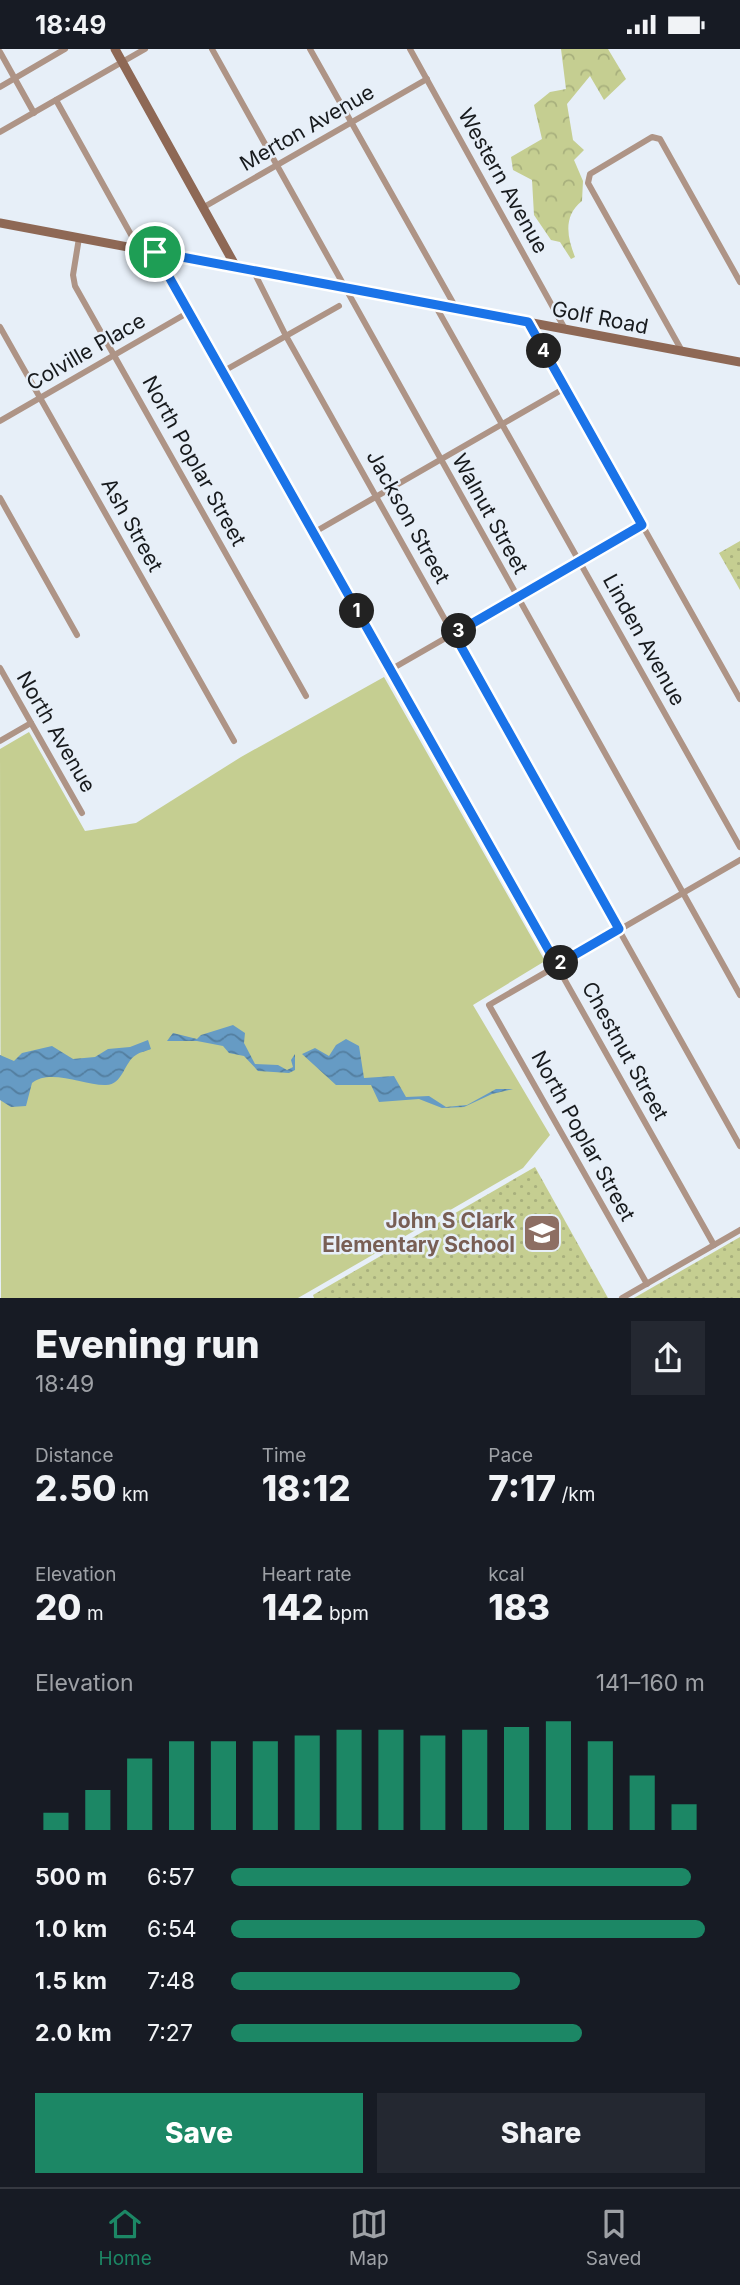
<!DOCTYPE html>
<meta charset="utf-8">
<style>
body{margin:0;font-family:Inter,sans-serif;background:#242831;color:#f1f3f6;height:100vh;display:flex;flex-direction:column;font-size:26px;white-space:nowrap}
*{box-sizing:border-box;margin:0}
p{font-size:23px;color:#9ea1a6}
.icon{flex:none;width:38px;height:38px;fill:none;stroke:currentColor;stroke-width:2;stroke-linecap:round;stroke-linejoin:round}
.map{position:relative;height:1249px;overflow:hidden}
.side{display:flex;flex-direction:column;background:#171b24;flex:1}
.side>*{flex:none}
.pin{position:absolute;display:grid;place-items:center;width:60px;height:60px;color:#fff;margin:-30px;border:4px solid #fff;border-radius:50%;box-shadow:0 2px 7px #0007}
.km{position:absolute;width:35px;height:35px;margin:-18px;border-radius:50%;background:#222;color:#fff;font-size:19px;line-height:35px;text-align:center}
.round{display:grid;place-items:center;flex:none;width:74px;height:74px;border-radius:0px;background:#242831}
.headline{display:flex;align-items:center;justify-content:space-between;height:119px;padding:0 35px}
h1{font-size:38px;font-weight:800;line-height:52px}
.metrics{display:grid;grid-template-columns:repeat(3,1fr);gap:10px;height:119px;padding:7px 35px}
.metrics div{display:grid;align-content:center}
.metrics b{font-size:35px;font-weight:800}
.metrics small{font-size:19px;font-weight:400}
.metrics p{font-size:19px}
.chart{height:196px;padding:14px 35px}
.chart p{display:flex;justify-content:space-between}
.chart svg{width:100%;height:126px;margin-top:7px;stroke:#1c8765;stroke-width:6}
.action{display:flex;gap:14px;margin-top:auto;padding:14px 35px}
.action a{flex:1;height:80px;border-radius:0px;background:#1c8765;color:#fff;font-size:28px;font-weight:800;line-height:80px;text-align:center}
.action a+a{background:#242831;color:#f1f3f6}
ul{padding:0 35px;list-style:none;font-size:23px}
li{display:grid;grid-template-columns:112px 84px 1fr;align-items:center;height:52px}
li i{height:18px;border-radius:9px;background:#1c8765}
.status{display:flex;justify-content:space-between;align-items:center;height:49px;padding:0 35px;background:#171b24;direction:ltr}
.status svg{height:19px;fill:currentColor}
.tabs{display:flex;justify-content:space-around;align-items:center;height:98px;border-top:2px solid #363941;background:#171b24;font-size:19px;color:#9ea1a6}
.tabs a{display:grid;justify-items:center;gap:4px}
.tabs .current{color:#1c8765}
.map>svg:first-child{display:block}
</style>
<div class="status"><b>18:49</b><svg viewBox="0 0 49 12"><path d="M0 12V9h3v3zM5 12V6h3v6zM10 12V3h3v9zM15 12V0h3v12zM26 1h20v11H26zM47 4h2v5h-2z"/></svg></div>
<div class="map">
<svg width="740" height="1249" viewBox="0 0 740 1249">
<defs>
<pattern id="forest-crowns" width="20" height="18" patternUnits="userSpaceOnUse" patternTransform="scale(1.75)"><rect width="20" height="18" fill="#c5ce91"/><path d="M2 6a3 3 0 1 1 6 0M12 15a3 3 0 1 1 6 0" fill="none" stroke="#a8b07d"/></pattern>
<pattern id="park-dots" width="8" height="8" patternUnits="userSpaceOnUse" patternTransform="scale(1.75)"><rect width="8" height="8" fill="#c5ce91"/><path d="M2 2h.1M6 6h.1" fill="none" stroke="#a8b07d" stroke-width="1.8" stroke-linecap="round"/></pattern>
<pattern id="water-waves" width="16" height="10" patternUnits="userSpaceOnUse" patternTransform="scale(1.75)"><rect width="16" height="10" fill="#669bc4"/><path d="M0 5q4-4 8 0t8 0" fill="none" stroke="#537e9f"/></pattern>
</defs>
<rect width="100%" height="100%" fill="#e7eff8"/>
<!-- grass -->
<path fill="#c5ce91" d="M384 628 545 912 473 956 550 1086 523 1119 298 1249H1L0 700 29 683 85 782 136 774 241 708Z"/>
<!-- forest -->
<path fill="url(#forest-crowns)" d="M561 0H608L626 30 604 51 590 27 567 55 573 91 584 101 574 111 583 132 582 152C563 167 567 188 575 208L571 210 560 193 551 191 534 166 532 131 513 121 511 108 542 90 534 56 550 43 566 40Z"/>
<!-- park -->
<g fill="url(#park-dots)">
<path d="M740 492V541L719 504Z"/>
<path d="M535 1118 608 1249H314L313 1246Z"/>
<path d="M740 1188V1249H634Z"/>
</g>
<!-- water -->
<g fill="url(#water-waves)">
<path d="M233 976 245 984 244 994 255 1015 278 1016 287 1021 293 1018 291 1011 295 1005V1021L289 1024 258 1022 244 1007 229 1004 223 997 197 992H167L173 984 197 990 201 986Z"/>
<path d="M346 990 359 997 364 1029 394 1027 406 1048 429 1047 446 1058 467 1056 496 1040H513L492 1045 464 1058 442 1059 419 1050 379 1053 371 1036H336L302 1005 315 999 329 1007 336 996Z"/>
<path d="M148 991 151 1000C147 1002 140 1003 136 1006 124 1013 123 1036 106 1036 86 1037 50 1019 32 1034L26 1057 11 1058 0 1051V1006L14 1012 22 1004 52 997 73 1010 95 1008 108 1000 130 998Z"/>
</g>
<g fill="none" stroke-linecap="round" stroke-linejoin="round">
<!-- street -->
<g stroke="#ae9486" stroke-width="6">
<path d="M212 0 740 946"/>
<path d="M310 0 456 259"/>
<path d="M410 0 565 280"/>
<path d="M0 3 34 64"/>
<path d="M0 38 65 0"/>
<path d="M56 51 139 200"/>
<path d="M0 83 145 0"/>
<path d="M204 158 427 30"/>
<path d="M79 189 73 226 75 237 306 647"/>
<path d="M155 203 714 1196"/>
<path d="M253 221 286 287 740 1097"/>
<path d="M435 256 740 798"/>
<path d="M528 273 740 650"/>
<path d="M0 278 234 692"/>
<path d="M682 302 588 134 590 125 652 88 660 90 740 233"/>
<path d="M222 323 339 257"/>
<path d="M0 372 189 263"/>
<path d="M0 449 77 586"/>
<path d="M313 484 565 339"/>
<path d="M0 619 82 764"/>
<path d="M390 621 642 476"/>
<path d="M0 692 31 674"/>
<path d="M647 1235 489 956 740 811"/>
<path d="M622 1249 740 1181"/>
</g>
<!-- secondary -->
<g stroke="#8e6855" stroke-width="9">
<path d="M115 0 236 218"/>
<path d="M0 174 740 313"/>
</g>
</g>
<g fill="none" stroke-linecap="round" stroke-linejoin="round">
<defs>
<path id="route" d="M155 203 528 273 642 476 454 585 619 880 557 916Z"/>
</defs>
<!-- route casing -->
<use href="#route" stroke="#fff" stroke-width="14"/>
<!-- route -->
<use href="#route" stroke="#1a73e8" stroke-width="9"/>
</g>
<!-- icons -->
<defs>
<symbol id="school-square" viewBox="-11 -11 22 22"><rect x="-9" y="-9" width="18" height="18" rx="4" fill="#8d6e63" stroke="#e7eff8"/><path d="M0-5L7-2L0 1L-7-2ZM-4 1L0 2.5L4 1V4Q0 6-4 4Z" fill="#fff"/></symbol>
</defs>
<g fill-rule="evenodd">
<use href="#school-square" x="520" y="1162" width="44" height="44"/>
</g>
<g text-anchor="middle" stroke-width="5" stroke-linejoin="round" paint-order="stroke">
<!-- street labels -->
<g font-size="21" fill="#171a1d" stroke="#e7eff8">
<text transform="translate(307 79) rotate(-30)" y="7">Merton Avenue</text>
<text transform="translate(503 132) rotate(61)" y="7">Western Avenue</text>
<text transform="translate(600 269) rotate(11)" y="7">Golf Road</text>
<text transform="translate(86 303) rotate(-30)" y="7">Colville Place</text>
<text transform="translate(194 412) rotate(61)" y="7">North Poplar Street</text>
<text transform="translate(490 465) rotate(61)" y="7">Walnut Street</text>
<text transform="translate(408 468) rotate(61)" y="7">Jackson Street</text>
<text transform="translate(132 476) rotate(61)" y="7">Ash Street</text>
<text transform="translate(644 591) rotate(61)" y="7">Linden Avenue</text>
<text transform="translate(56 683) rotate(60)" y="7">North Avenue</text>
<text transform="translate(625 1002) rotate(61)" y="7">Chestnut Street</text>
<text transform="translate(583 1087) rotate(61)" y="7">North Poplar Street</text>
</g>
<!-- education labels -->
<g font-size="21" font-weight="bold" fill="#785e54" stroke="#e7eff8" text-anchor="end">
<text x="515" y="1179">John S Clark<tspan x="515" dy="24">Elementary School</tspan></text>
</g>
</g>
</svg>
<div class="pin" style="left:155px;top:203px;background:#1e9e55"><svg class="icon" aria-label="arrive" viewBox="0 0 24 24"><path d="M6 21V4h12l-3 4 3 4H6"/></svg></div>
<b class="km" style="left:357px;top:562px">1</b>
<b class="km" style="left:561px;top:914px">2</b>
<b class="km" style="left:459px;top:582px">3</b>
<b class="km" style="left:544px;top:302px">4</b>
</div>
<section class="side">
<div class="headline"><div><h1>Evening run</h1><p>18:49</p></div><a class="round"><svg class="icon" aria-label="share" viewBox="0 0 24 24"><path d="M12 15V3M7 8l5-5 5 5M5 13v7h14v-7"/></svg></a></div>
<div class="metrics">
<div><p>Distance</p><b>2.50<small> km</small></b></div>
<div><p>Time</p><b>18:12</b></div>
<div><p>Pace</p><b>7:17<small> /km</small></b></div>
</div>
<div class="metrics">
<div><p>Elevation</p><b>20<small> m</small></b></div>
<div><p>Heart rate</p><b>142<small> bpm</small></b></div>
<div><p>kcal</p><b>183</b></div>
</div>
<div class="chart"><p><span>Elevation</span>141–160 m</p>
<svg viewBox="0 0 160 44" preserveAspectRatio="none"><path d="M5 44V38M15 44V30M25 44V19M35 44V13M45 44V13M55 44V13M65 44V11M75 44V9M85 44V9M95 44V11M105 44V9M115 44V8M125 44V6M135 44V13M145 44V25M155 44V35"/></svg>
</div>
<ul>
<li><b>500 m</b>6:57<i style="width:97%"></i></li>
<li><b>1.0 km</b>6:54<i style="width:100%"></i></li>
<li><b>1.5 km</b>7:48<i style="width:61%"></i></li>
<li><b>2.0 km</b>7:27<i style="width:74%"></i></li>
</ul>
<div class="action"><a>Save</a><a>Share</a></div>
</section>
<nav class="tabs">
<a class="current"><svg class="icon" aria-label="home" viewBox="0 0 24 24"><path d="M3 11l9-7 9 7M6 9v11h12V9"/></svg>Home</a>
<a><svg class="icon" aria-label="map" viewBox="0 0 24 24"><path d="M3 6l6-2 6 2 6-2v14l-6 2-6-2-6 2zM9 4v14M15 6v14"/></svg>Map</a>
<a><svg class="icon" aria-label="saved" viewBox="0 0 24 24"><path d="M7 4h10v16l-5-4-5 4z"/></svg>Saved</a>
</nav>
